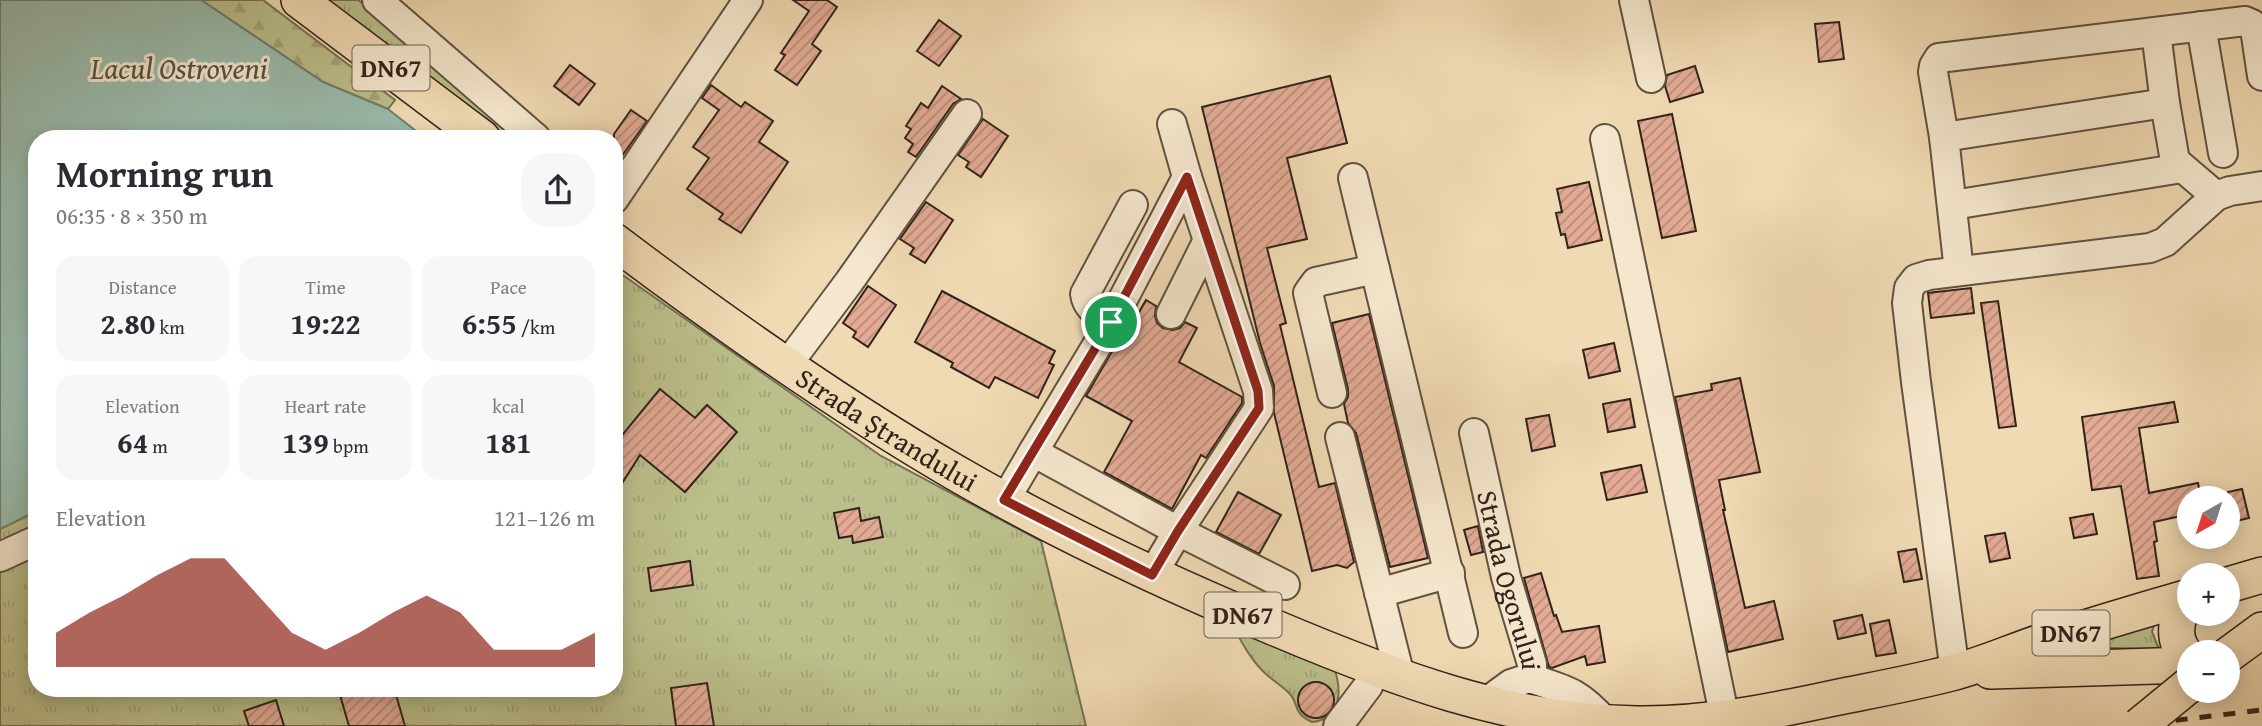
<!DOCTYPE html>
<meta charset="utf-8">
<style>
body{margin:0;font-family:"Gentium Book Plus",serif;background:#f7f7f7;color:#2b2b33;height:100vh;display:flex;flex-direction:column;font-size:26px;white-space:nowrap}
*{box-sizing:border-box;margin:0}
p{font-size:23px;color:#7c7c81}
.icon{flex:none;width:38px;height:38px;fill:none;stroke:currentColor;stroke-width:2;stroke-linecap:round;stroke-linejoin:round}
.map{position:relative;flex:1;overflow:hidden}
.sheet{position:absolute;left:28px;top:130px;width:595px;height:567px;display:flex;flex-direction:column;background:#fff;border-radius:28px;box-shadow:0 4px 18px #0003}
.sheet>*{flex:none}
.needle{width:46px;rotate:219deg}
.fabs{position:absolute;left:2177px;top:486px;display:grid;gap:14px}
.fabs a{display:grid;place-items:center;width:63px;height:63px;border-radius:50%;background:#fff;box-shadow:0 4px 18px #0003;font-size:35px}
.pin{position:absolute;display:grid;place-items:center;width:60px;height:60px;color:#fff;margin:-30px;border:4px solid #fff;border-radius:50%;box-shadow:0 2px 7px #0007}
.round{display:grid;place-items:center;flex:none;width:74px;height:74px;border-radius:28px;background:#f7f7f7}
.head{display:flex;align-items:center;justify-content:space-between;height:119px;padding:0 28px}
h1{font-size:38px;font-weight:700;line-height:52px}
.metrics{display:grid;grid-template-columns:repeat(3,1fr);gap:10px;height:119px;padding:7px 28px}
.metrics div{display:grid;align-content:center;border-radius:18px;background:#f7f7f7;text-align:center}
.metrics b{font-size:30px;font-weight:700}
.metrics small{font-size:19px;font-weight:400}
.metrics p{font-size:19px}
.chart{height:196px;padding:14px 28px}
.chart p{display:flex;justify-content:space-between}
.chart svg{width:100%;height:126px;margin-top:7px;fill:#8f2418;opacity:.7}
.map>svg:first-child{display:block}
</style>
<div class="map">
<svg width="2262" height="726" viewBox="0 0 2262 726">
<defs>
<pattern id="grass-tufts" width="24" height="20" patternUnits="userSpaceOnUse" patternTransform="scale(1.75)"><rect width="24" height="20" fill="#bbbf8b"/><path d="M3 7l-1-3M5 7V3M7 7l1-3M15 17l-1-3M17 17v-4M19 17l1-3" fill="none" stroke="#a1a477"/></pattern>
<pattern id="forest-firs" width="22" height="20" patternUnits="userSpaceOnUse" patternTransform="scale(1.75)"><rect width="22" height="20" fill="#bbbf8b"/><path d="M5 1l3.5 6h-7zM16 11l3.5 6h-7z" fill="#a1a477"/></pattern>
<pattern id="building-hatch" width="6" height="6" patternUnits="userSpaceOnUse" patternTransform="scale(1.75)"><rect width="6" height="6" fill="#e3ab95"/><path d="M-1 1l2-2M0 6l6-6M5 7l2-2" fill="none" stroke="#b98b79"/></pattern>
</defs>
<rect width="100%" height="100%" fill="#f0dab3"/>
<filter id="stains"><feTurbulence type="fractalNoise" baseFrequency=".00286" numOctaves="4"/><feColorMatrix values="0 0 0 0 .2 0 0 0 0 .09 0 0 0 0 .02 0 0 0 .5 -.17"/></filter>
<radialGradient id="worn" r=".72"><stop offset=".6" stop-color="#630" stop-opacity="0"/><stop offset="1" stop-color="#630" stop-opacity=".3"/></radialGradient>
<!-- grass -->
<g fill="url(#grass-tufts)" stroke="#767152" stroke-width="2">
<path d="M323 0H358L390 24 521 138H501Z"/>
<path d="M614 269 881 456 1041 541 1086 726H0V529L37 511V688H614Z"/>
<path d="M2156 618 2152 632 2159 649 2067 647Z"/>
<path d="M1229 619 1333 665C1342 688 1343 719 1312 722 1291 712 1300 704 1289 693 1282 686 1274 681 1267 675 1250 660 1240 639 1229 619Z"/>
</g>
<!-- forest -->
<path fill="url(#forest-firs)" stroke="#767152" stroke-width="2" d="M201 0H263L395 100 388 109 323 82Z"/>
<!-- water -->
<path fill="#9abbac" stroke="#707e72" stroke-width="2" d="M0 0H201L323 82 388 109 425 138H37V511L0 529Z"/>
<!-- building -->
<g fill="url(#building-hatch)" stroke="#31231a" stroke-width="2">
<path d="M793 0H827L837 7 812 44 821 51 797 85 775 70 785 55 781 53 809 11Z"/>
<path d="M939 20 961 36 939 66 917 51Z"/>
<path d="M1839 22 1844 59 1819 62 1815 24Z"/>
<path d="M570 65 595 84 579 105 554 86Z"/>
<path d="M1695 66 1703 92 1670 102 1665 86 1667 75Z"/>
<path d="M1330 76 1347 143 1287 158 1307 239 1267 248 1286 323 1280 325 1319 487 1335 483 1354 562 1347 568 1337 565 1312 571 1274 413V386L1260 343 1202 107Z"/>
<path d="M711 85 741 107 745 102 773 121 759 142 788 162 741 233 719 219 723 214 687 189 709 158 693 147 719 110 702 98Z"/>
<path d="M942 86 961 99 953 104 916 157 908 152 913 144 905 138 911 129 906 126 921 103 928 108Z"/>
<path d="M631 110 647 121 614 167V134Z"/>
<path d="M1672 114 1696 231 1662 238 1638 121Z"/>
<path d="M983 119 1008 136 981 177 966 167 969 162 958 155Z"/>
<path d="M1589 182 1602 240 1568 248 1565 234 1561 235 1556 213 1562 212 1557 189Z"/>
<path d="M926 202 953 220 925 263 910 254 914 248 900 239Z"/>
<path d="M868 286 896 305 868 347 853 337 856 332 843 323Z"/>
<path d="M1971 288 1974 313 1931 318 1928 293Z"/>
<path d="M942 291 1055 351 1049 363 1054 365 1038 398 995 377 989 388 951 367 953 363 915 342Z"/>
<path d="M1146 300 1156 306 1155 316 1157 323 1163 328 1173 330 1180 328 1185 322 1197 328 1179 362 1242 397V403L1206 458 1201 455 1172 509 1104 472 1132 421 1086 396 1131 319 1134 321Z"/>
<path d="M1998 301 2016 426 1999 428 1981 303Z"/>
<path d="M1369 314 1428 558 1390 567 1356 433 1348 423 1344 404 1348 397V389L1332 323Z"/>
<path d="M1614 343 1620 371 1589 378 1583 350Z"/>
<path d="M1740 378 1760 472 1719 480 1725 510H1723L1745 608 1774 601 1783 639 1728 652 1675 397 1712 390 1711 384Z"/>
<path d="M660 389 695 418 707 405 737 432 685 492 640 455 614 496V445Z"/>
<path d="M1630 399 1635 427 1608 432 1603 404Z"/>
<path d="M2174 402 2178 422 2139 428 2149 493 2198 483 2201 499H2189V507L2183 509 2185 515 2154 522 2157 541 2154 542 2159 576 2137 579 2121 486 2092 490 2082 417Z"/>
<path d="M1549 415 1555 446 1532 451 1526 419Z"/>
<path d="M1641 465 1647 492 1607 500 1601 473Z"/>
<path d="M2242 489 2249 518 2228 523V492Z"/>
<path d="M1238 492 1281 515 1259 554 1216 532Z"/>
<path d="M859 508 861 521 879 517 883 537 853 543 852 536 839 538 834 513Z"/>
<path d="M2093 514 2097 534 2074 538 2070 518Z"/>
<path d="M1478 526 1483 552 1471 555 1464 530Z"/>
<path d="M2005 533 2010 558 1990 562 1985 536Z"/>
<path d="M1916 549 1922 579 1904 582 1898 552Z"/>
<path d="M690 561 693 585 651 591 648 568Z"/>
<path d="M1541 573 1554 616 1556 615 1562 632 1599 626 1605 662 1587 665 1585 656 1552 668 1549 667 1524 578Z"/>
<path d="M1862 615 1866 633 1838 639 1834 621Z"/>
<path d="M1889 620 1896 653 1876 656 1870 624Z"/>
<circle cx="1316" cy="700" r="18"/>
<path d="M707 683 714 726H676L671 688Z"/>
<path d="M338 688H394L405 726H349Z"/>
<path d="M276 700 284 726H249L244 711Z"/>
</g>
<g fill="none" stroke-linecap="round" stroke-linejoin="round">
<defs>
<g id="minor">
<path d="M377 0 536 138"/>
<path d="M1634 0 1651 78"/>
<path d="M2201 26 2223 153"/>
<path d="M2156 32 2165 103 2175 161 2216 196"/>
<path d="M1944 137 2165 103"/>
<path d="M1605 139 1725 719"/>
<path d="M1353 178 1463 633"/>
<path d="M614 199 748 0"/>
<path d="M1953 205 2182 168"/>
<path d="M1959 271 1944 137 1933 72 1934 66 1939 58 2245 21 2252 24 2255 29 2262 76"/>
<path d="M1171 314 1208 240"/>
<path d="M1111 322C1099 314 1087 309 1085 294L1133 205"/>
<path d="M787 365 849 282 967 114"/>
<path d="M1332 393 1308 293 1316 282 1375 269"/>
<path id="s1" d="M1474 433 1506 577 1532 664V674L1529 678 1511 684 1485 703"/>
<path d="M1340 437 1400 676"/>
<path d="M1033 452 1111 322 1187 177"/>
<path d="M1005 500 1033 452 1178 531 1285 585"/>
<path d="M0 557 37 540"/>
<path d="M1152 575 1178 531 1259 408 1258 391 1187 177 1172 124"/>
<path d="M1379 593 1450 573"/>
<path d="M1955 672 1916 382 1907 303 1909 288 1916 279 1929 275 2150 248 2165 242 2216 196 2230 191 2262 186"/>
<path d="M1529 678C1567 690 1579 692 1606 723"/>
<path d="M1338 726 1368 686 1376 667"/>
</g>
<g id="major">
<path d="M299 0 482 138"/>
<path id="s2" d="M614 241C724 324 837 404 956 473 1058 532 1165 582 1273 627 1389 676 1511 723 1637 724 1704 725 1769 712 1834 698 1873 690 1913 683 1951 673 1982 665 2011 652 2041 642 2090 626 2140 611 2189 597"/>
<path d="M2228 585 2262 575"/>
<path d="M2189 602C2173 618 2172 643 2189 658"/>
<path d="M2228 655 2262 630"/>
<path d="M1990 671 2189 665"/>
</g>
</defs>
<!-- minor casing -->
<use href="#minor" stroke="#615140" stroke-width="32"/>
<!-- major casing -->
<use href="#major" stroke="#31231a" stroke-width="38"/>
<!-- minor -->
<use href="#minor" stroke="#f5e7ce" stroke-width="28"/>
<!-- major -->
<use href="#major" stroke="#f0dab3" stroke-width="35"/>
<!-- rail -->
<path stroke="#31231a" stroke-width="5" stroke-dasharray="12 12" stroke-linecap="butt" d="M2128 726 2262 710"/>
<defs>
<path id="major-bridge" d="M2139 726 2189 685"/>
</defs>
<!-- major-bridge casing -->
<use href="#major-bridge" stroke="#31231a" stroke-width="38" stroke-linecap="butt"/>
<!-- major-bridge -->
<use href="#major-bridge" stroke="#f0dab3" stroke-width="35"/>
</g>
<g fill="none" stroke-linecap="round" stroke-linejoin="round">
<defs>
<path id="route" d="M1187 177 1258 391 1259 408 1178 531 1152 575 1004 500 1111 322Z"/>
</defs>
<!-- route casing -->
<use href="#route" stroke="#fff" stroke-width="14"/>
<!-- route -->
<use href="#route" stroke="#8f2418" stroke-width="9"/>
</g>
<g text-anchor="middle" stroke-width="6" stroke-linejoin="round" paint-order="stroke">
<!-- shield labels -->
<g fill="#f5e7ce" stroke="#6c5e50" stroke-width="2">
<rect x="352.5" y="45.5" width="77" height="45" rx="5"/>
<rect x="1204.5" y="592.5" width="77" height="45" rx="5"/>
<rect x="2032.5" y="610.5" width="77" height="45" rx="5"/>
</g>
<g font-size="26" font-weight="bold" fill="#31231a">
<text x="391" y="77">DN67</text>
<text x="1243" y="624">DN67</text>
<text x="2071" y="642">DN67</text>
</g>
<!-- street labels -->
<g font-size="28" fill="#31231a" stroke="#f5e7ce">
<text dy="10" stroke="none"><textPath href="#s2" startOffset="332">Strada Ștrandului</textPath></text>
<text dy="10" stroke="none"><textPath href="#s1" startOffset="152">Strada Ogorului</textPath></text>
</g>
<!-- water labels -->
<g font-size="30" font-style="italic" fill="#505146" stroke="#f5e7ce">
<text x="179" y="79">Lacul Ostroveni</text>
</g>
</g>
<rect width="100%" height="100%" filter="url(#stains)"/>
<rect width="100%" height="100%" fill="url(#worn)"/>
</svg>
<div class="fabs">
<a><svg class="needle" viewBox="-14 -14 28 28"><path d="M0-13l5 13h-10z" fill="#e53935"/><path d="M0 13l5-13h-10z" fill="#7c7c81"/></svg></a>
<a>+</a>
<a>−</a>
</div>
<div class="pin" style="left:1111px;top:322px;background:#1e9e55"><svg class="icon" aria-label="arrive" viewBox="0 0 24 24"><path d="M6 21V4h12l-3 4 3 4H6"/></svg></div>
<section class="sheet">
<div class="head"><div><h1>Morning run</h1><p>06:35 · 8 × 350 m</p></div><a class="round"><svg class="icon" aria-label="share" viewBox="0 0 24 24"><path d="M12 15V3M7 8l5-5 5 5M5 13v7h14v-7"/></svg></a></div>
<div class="metrics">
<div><p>Distance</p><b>2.80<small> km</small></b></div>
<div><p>Time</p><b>19:22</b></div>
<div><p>Pace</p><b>6:55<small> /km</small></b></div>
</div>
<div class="metrics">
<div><p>Elevation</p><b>64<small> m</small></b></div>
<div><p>Heart rate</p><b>139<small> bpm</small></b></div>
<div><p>kcal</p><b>181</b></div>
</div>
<div class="chart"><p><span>Elevation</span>121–126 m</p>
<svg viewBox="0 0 160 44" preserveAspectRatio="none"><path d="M0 44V32L10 25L20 19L30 12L40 6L50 6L60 19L70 32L80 38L90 32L100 25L110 19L120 25L130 38L140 38L150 38L160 32V44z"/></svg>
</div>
</section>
</div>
